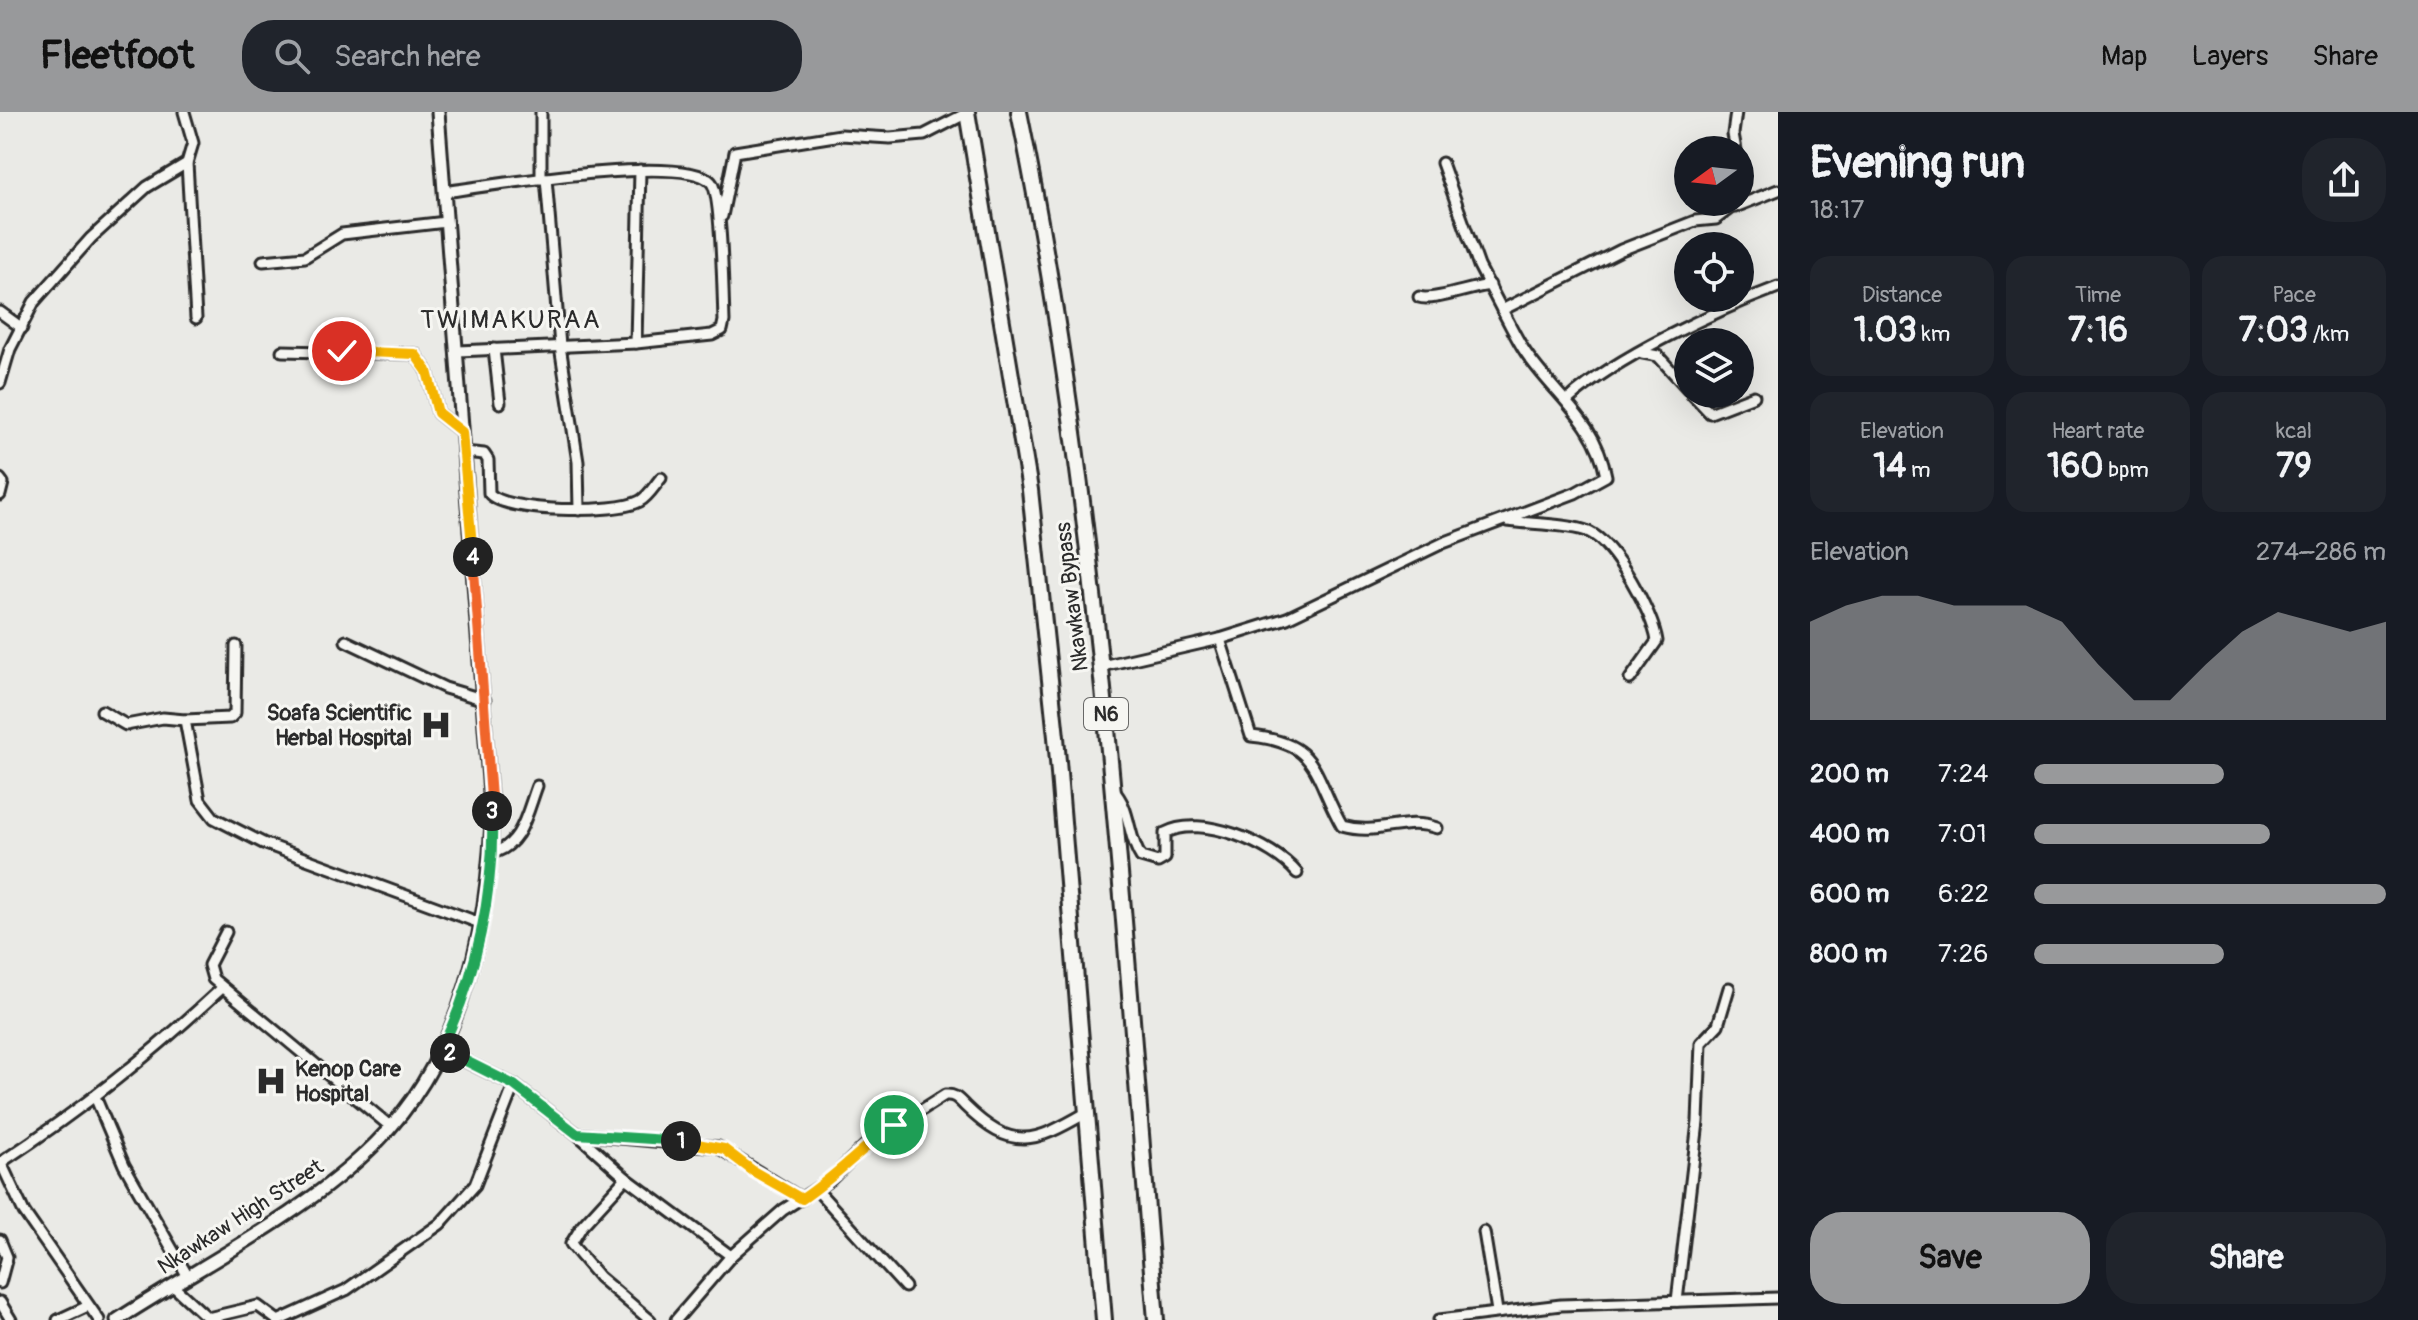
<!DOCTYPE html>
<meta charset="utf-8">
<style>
body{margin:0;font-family:Pangolin,sans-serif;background:#20242c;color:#f1f3f6;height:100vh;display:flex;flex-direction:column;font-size:30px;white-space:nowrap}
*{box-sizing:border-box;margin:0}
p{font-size:26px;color:#9ea1a6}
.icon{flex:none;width:44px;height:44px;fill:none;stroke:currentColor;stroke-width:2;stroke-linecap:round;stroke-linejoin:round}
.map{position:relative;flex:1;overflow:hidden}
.side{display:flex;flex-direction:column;background:#171b24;width:640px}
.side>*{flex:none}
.needle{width:52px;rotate:255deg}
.tools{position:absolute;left:1674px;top:24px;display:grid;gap:16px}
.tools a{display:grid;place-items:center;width:80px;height:80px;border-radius:50%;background:#171b24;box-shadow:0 8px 32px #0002;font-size:40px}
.pin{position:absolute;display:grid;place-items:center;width:68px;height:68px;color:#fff;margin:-34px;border:4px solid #fff;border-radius:50%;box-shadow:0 2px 8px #0007}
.km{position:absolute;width:40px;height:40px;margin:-20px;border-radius:50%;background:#222;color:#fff;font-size:22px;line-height:40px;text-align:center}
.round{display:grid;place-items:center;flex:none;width:84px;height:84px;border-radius:32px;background:#20242c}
.head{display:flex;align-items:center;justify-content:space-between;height:136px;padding:0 32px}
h1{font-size:44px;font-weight:800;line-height:60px}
.stats{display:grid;grid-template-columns:repeat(3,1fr);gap:12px;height:136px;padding:8px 32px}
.stats div{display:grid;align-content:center;border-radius:20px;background:#20242c;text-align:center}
.stats b{font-size:34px;font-weight:800}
.stats small{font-size:22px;font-weight:400}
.stats p{font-size:22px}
.chart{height:224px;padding:16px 32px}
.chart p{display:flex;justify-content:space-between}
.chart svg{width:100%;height:144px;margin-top:8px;fill:#98999b;opacity:.7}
.button{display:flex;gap:16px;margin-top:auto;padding:16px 32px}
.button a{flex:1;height:92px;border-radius:32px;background:#98999b;color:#111;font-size:32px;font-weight:800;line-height:92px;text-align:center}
.button a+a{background:#20242c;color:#f1f3f6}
ul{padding:0 32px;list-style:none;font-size:26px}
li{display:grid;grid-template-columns:128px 96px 1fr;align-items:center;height:60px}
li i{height:20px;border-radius:10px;background:#98999b}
header{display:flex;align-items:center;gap:48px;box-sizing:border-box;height:112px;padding:0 40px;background:#98999b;color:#111}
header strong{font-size:38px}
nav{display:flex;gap:44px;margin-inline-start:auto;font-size:28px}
.search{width:560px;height:72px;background:#20242c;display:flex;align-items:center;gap:20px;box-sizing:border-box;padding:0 28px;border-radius:32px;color:#9ea1a6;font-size:30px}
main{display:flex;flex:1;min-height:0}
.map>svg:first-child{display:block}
</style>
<header>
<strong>Fleetfoot</strong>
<div class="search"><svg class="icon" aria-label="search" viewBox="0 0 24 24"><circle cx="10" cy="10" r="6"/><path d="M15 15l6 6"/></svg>Search here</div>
<nav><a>Map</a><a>Layers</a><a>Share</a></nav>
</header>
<main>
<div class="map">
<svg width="1778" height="1208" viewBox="0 0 1778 1208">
<rect width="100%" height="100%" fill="#eaeae6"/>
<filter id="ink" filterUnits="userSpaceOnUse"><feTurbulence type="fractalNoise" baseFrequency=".0125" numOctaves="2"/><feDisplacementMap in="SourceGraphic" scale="16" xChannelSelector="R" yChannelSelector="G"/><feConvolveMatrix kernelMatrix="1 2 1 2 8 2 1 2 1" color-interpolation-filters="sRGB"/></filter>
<g filter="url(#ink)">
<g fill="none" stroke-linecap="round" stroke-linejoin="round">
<defs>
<g id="minor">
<path d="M541 0V67"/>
<path d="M1736 0 1733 22 1736 38"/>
<path d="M187 51 196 206"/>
<path d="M1442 51 1479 154 1502 198"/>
<path d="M1740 55 1743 73 1740 86"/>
<path d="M546 66 560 234 578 350 579 398"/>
<path d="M444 80C487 74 684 41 711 70 722 82 723 186 724 209L722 218 712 223 636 231 458 239"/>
<path d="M1735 95 1778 78"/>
<path d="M722 104 735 40 841 23 890 26 924 23 967 1"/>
<path d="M263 149 305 145 342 122 446 110"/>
<path d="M1419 185C1432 190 1471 175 1490 173"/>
<path d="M0 200 22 216"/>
<path d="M636 231 640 58"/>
<path d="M494 237 500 291"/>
<path d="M282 239 415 242 427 259 438 301 462 320"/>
<path d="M1642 241 1658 244 1688 277"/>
<path d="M0 271 10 237 34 190 91 126 147 75 187 51 193 31 184 0"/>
<path d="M1692 282 1710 301 1754 284"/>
<path d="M1568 288C1616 245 1717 198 1778 175"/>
<path d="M464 340 484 342 488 348 489 381C504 401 617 402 640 389 648 385 655 373 661 366"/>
<path d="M0 367 3 371 0 383"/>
<path d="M1508 409C1529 412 1571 412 1589 420 1615 432 1653 501 1657 529L1630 567"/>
<path d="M1220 527 1251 624C1320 631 1312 661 1342 714 1380 725 1403 704 1437 716"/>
<path d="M346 529 445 576 485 588"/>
<path d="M1102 554 1220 527 1287 506 1443 431 1575 381 1606 364C1596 309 1556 285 1526 241 1517 228 1510 212 1502 198L1621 138 1695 109 1716 107 1738 90"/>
<path d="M102 599 126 613 163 606 185 608 200 688 214 706 263 731 480 811"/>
<path d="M185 608 230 606 235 601 236 534"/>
<path d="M1113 678C1131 696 1127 724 1141 745L1158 750 1165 746V721C1201 701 1273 732 1297 761"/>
<path d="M491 741C522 735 527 700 537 674"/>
<path d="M226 820 209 853 213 867 391 1015"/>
<path d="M441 937 514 973 577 1022 626 1066 731 1144 783 1098 830 1068 865 1034 945 983C955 982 958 987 965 994 1012 1040 1034 1031 1086 1001"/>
<path d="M96 987 124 1053 187 1163"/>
<path d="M577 1022 718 1035 802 1087"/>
<path d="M0 1051C82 997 149 944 221 877"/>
<path d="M1 1051 24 1100 99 1208"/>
<path d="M626 1066 582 1114 571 1132 599 1165 650 1208"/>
<path d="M816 1077 905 1175"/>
<path d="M1484 1120 1497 1199"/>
<path d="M0 1128 7 1145 0 1171"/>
<path d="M173 1174 208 1206 258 1194 277 1208"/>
<path d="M1677 1189 1698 1010 1701 931 1718 913 1729 876"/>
<path d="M0 1190 11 1208"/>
<path d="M58 1208 88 1194"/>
<path d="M280 1208 346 1178 440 1112 475 1073 514 973"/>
<path d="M676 1208 731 1144"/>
<path d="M1439 1208 1561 1193 1778 1186"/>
</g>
<path id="major" d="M117 1208C203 1152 303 1104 376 1031 461 946 487 823 492 708L438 0"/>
<g id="highway">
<path d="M967 0 1030 378 1056 625 1104 1208"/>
<path d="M1019 0C1101 398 1122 804 1156 1208"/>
</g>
</defs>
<!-- minor casing -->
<use href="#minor" stroke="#2b2b2b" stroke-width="15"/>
<!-- major casing -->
<use href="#major" stroke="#2b2b2b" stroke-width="17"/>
<!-- highway casing -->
<use href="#highway" stroke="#2b2b2b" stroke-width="20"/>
<!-- minor -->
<use href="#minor" stroke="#f6f6f2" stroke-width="9"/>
<!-- major -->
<use href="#major" stroke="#f6f6f2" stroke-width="11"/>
<!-- highway -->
<use href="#highway" stroke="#f6f6f2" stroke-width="14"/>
</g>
</g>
<g fill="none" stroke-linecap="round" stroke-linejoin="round" filter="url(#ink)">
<defs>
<path id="split-1" d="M681 1029 724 1037 753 1059 802 1087C835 1065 862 1036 894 1013"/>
<path id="split-2" d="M450 941 514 973 577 1022 681 1029"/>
<path id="split-3" d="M450 941 441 937C476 868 495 777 492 699"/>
<path id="split-4" d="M473 445 492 699"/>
<path id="split-5" d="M342 239 415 242 427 259 438 301 462 320 473 445"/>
</defs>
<!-- split-1 casing -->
<use href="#split-1" stroke="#fff" stroke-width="16"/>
<!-- split-2 casing -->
<use href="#split-2" stroke="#fff" stroke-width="16"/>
<!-- split-3 casing -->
<use href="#split-3" stroke="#fff" stroke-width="16"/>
<!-- split-4 casing -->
<use href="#split-4" stroke="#fff" stroke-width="16"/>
<!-- split-5 casing -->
<use href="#split-5" stroke="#fff" stroke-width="16"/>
<!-- split-1 -->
<use href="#split-1" stroke="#f5b400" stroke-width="10"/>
<!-- split-2 -->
<use href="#split-2" stroke="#22a559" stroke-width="10"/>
<!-- split-3 -->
<use href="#split-3" stroke="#22a559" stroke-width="10"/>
<!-- split-4 -->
<use href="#split-4" stroke="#f0652b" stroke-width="10"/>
<!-- split-5 -->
<use href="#split-5" stroke="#f5b400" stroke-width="10"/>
</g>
<!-- icons -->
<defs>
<symbol id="hospital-bare" viewBox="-9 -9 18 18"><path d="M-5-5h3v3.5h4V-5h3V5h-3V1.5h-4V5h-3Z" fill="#2b2b2b" stroke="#f6f6f2" stroke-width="2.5" paint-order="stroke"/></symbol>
</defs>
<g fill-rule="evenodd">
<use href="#hospital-bare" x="414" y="591" width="44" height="44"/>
<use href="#hospital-bare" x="249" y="947" width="44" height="44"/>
</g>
<g text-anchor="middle" stroke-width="6" stroke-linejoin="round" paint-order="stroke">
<!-- shield labels -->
<rect fill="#f6f6f2" stroke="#686867" stroke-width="2" x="1084" y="586" width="44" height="32" rx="6"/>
<g font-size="20" font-weight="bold" fill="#2b2b2b">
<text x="1106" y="609">N6</text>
</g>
<!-- street labels -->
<g font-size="22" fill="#2b2b2b" stroke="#f6f6f2">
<text transform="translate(1071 485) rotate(-97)" y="8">Nkawkaw Bypass</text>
<text transform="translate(240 1104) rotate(-33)" y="8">Nkawkaw High Street</text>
</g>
<!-- poi labels -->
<g font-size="22" font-weight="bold" fill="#2b2b2b" stroke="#f6f6f2" text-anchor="end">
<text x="412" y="608">Soafa Scientific<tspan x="412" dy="25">Herbal Hospital</tspan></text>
<text x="295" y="964" text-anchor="start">Kenop Care<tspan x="295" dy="25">Hospital</tspan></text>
</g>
<!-- quarter labels -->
<g font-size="26" letter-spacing="2" fill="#2b2b2b" stroke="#f6f6f2">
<text x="511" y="216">TWIMAKURAA</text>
</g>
</g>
</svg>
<div class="tools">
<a><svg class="needle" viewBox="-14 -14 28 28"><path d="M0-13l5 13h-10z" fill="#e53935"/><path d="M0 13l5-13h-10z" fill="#9ea1a6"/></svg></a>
<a><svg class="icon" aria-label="locate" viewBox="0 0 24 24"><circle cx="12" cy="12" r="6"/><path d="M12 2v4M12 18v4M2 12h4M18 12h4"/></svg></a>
<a><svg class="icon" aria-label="layers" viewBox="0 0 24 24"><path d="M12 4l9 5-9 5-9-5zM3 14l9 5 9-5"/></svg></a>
</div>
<div class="pin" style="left:894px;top:1013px;background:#1e9e55"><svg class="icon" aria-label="arrive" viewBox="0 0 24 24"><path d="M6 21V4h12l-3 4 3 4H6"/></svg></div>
<div class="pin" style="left:342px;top:239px;background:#d93025"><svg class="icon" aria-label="check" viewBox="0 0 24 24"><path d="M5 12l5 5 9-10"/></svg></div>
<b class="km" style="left:681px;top:1029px">1</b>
<b class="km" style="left:450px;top:941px">2</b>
<b class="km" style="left:492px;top:699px">3</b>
<b class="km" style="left:473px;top:445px">4</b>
</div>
<section class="side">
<div class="head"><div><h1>Evening run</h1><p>18:17</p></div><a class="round"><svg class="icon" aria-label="share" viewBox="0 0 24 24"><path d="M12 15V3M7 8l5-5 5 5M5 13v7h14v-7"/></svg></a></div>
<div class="stats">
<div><p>Distance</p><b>1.03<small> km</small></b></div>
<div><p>Time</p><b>7:16</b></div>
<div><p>Pace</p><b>7:03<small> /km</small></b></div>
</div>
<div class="stats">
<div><p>Elevation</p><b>14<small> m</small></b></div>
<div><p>Heart rate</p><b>160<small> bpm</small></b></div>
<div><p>kcal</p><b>79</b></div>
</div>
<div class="chart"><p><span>Elevation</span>274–286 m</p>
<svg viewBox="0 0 160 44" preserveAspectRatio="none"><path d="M0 44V14L10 9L20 6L30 6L40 9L50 9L60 9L70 14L80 27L90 38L100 38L110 27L120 17L130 11L140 14L150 17L160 14V44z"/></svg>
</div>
<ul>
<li><b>200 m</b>7:24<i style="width:54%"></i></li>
<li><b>400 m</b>7:01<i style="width:67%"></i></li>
<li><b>600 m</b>6:22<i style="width:100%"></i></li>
<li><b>800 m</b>7:26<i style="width:54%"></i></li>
</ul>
<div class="button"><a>Save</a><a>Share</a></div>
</section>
</main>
